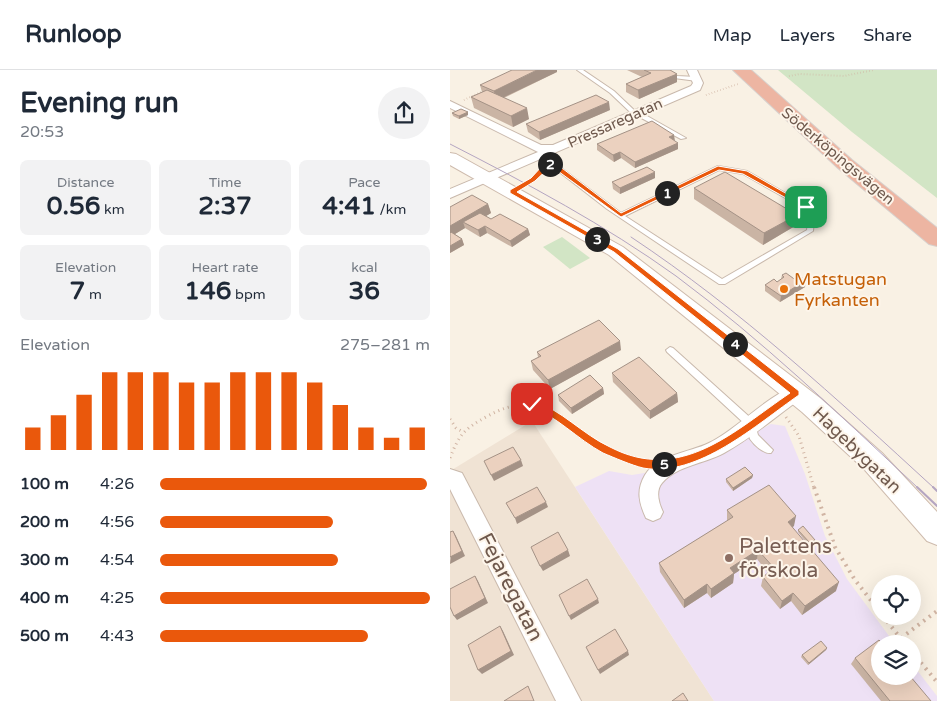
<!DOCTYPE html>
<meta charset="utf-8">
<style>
body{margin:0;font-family:"Varela Round",sans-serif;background:#f2f2f3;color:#1f2937;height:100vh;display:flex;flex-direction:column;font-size:19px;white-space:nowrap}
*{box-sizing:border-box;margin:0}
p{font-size:16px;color:#747a83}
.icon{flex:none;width:28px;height:28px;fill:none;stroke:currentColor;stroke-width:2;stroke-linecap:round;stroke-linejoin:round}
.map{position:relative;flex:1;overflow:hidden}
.panel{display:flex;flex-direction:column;background:#fff;width:450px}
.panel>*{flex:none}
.buttons{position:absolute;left:421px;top:505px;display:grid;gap:10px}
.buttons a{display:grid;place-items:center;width:50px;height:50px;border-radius:50%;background:#fff;box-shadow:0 5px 20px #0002;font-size:25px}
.pin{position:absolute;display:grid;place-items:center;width:42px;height:42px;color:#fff;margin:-21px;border-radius:10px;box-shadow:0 2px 8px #0006}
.km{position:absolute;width:25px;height:25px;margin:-12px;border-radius:50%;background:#222;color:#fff;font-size:14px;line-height:25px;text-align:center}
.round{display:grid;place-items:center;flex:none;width:52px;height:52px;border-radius:26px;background:#f2f2f3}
.overview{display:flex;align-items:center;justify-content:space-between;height:85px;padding:0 20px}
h1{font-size:28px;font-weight:700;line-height:38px}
.metrics{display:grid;grid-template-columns:repeat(3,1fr);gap:8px;height:85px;padding:5px 20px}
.metrics div{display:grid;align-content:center;border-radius:8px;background:#f2f2f3;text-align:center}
.metrics b{font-size:25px;font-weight:700}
.metrics small{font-size:14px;font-weight:400}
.metrics p{font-size:14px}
.chart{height:140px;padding:10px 20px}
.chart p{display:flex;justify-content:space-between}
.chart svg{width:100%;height:90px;margin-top:5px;stroke:#ea580c;stroke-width:6}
ul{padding:0 20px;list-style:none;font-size:16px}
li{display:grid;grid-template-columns:80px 60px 1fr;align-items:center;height:38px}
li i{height:12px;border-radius:6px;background:#ea580c}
header{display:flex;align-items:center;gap:30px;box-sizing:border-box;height:70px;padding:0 25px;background:#fff;border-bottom:1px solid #e0e1e3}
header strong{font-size:24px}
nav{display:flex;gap:28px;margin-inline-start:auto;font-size:18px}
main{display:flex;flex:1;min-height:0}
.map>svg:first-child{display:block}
</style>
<header>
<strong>Runloop</strong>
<nav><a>Map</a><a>Layers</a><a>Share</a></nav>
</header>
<main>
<section class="panel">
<div class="overview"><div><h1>Evening run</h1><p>20:53</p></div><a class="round"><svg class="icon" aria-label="share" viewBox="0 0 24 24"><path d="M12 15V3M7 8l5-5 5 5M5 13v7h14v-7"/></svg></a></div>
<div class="metrics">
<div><p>Distance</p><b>0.56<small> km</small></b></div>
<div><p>Time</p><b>2:37</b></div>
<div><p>Pace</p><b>4:41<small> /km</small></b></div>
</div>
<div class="metrics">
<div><p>Elevation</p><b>7<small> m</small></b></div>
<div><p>Heart rate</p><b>146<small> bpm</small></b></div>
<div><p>kcal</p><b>36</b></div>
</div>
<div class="chart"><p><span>Elevation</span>275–281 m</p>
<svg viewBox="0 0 160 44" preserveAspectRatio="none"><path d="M5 44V33M15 44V27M25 44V17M35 44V6M45 44V6M55 44V6M65 44V11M75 44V11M85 44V6M95 44V6M105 44V6M115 44V11M125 44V22M135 44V33M145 44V38M155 44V33"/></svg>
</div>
<ul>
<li><b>100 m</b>4:26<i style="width:99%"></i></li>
<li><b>200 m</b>4:56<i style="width:64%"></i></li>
<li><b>300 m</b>4:54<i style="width:66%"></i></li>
<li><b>400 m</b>4:25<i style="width:100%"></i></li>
<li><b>500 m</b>4:43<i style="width:77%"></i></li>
</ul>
</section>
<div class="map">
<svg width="487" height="631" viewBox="0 0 487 631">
<rect width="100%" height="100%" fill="#f9f1e4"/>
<!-- residential -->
<path fill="#f0e3d4" d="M82 351 264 631H0V401Z"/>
<!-- education -->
<path fill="#eee1f5" d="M321 354 335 356 355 404 375 466 397 509 445 574H430V606H462L463 595 487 626V631H264L125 417 159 401 182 405 213 400 270 381Z"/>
<!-- green -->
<g fill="#d2e5c5">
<path d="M328 0H487V128L402 62Z"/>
<path d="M112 167 140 188 120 199 93 177Z"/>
</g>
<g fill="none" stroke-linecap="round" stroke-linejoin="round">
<defs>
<g id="lane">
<path d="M127 0H133L164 21 184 40 190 42 236 68 231 69 180 42 160 23Z"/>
<path d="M208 0H215L227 6 247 7 250 9 247 11 224 8Z"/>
<path d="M90 85H94L171 143 268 96 297 101 358 136 364 151 363 161 275 214H269L157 139 90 87ZM269 100 293 104 353 138 358 151 357 160 272 209 175 146Z"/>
<path d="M220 277 223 278 304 351 308 365 323 380 321 383C314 384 304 375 300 369 298 365 298 360 297 356L217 282 216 280Z"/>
</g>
<g id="street">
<path d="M237 0H247L253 13 250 20 0 128V119L88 82 0 38V31L91 75H103L241 16 243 13Z"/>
<path d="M346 316 352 318 355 323 352 328C326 346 302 368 274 383 254 394 228 395 212 413 205 421 209 434 213 442L210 448 203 451 196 448C189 433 186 420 195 405 208 384 239 383 259 373 288 359 317 325 346 316Z"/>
<path d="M0 399 12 403 131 631H106L0 419Z"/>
</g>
<path id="secondary" d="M0 83 6 84 173 177 370 328 432 383 487 442V475L477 471 414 399 352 342 159 185 0 95Z"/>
<path id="highway" d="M283 0H301L402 90 487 158V176L479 174 388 98Z"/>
</defs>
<!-- lane casing -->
<use href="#lane" stroke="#c9b9ac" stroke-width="2"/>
<!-- street casing -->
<use href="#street" stroke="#c9b9ac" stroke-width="2"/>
<!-- secondary casing -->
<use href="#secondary" stroke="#cebbad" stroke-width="2"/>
<!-- highway casing -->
<use href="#highway" stroke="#d7d1cd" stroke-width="2"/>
<!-- path-far3 -->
<g stroke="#d0b4a3" stroke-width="2" stroke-dasharray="0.5 2.5" stroke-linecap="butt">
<path d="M339 6 350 4 394 6 424 0"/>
<path d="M256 25 288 14"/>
<path d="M14 30 35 20"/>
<path d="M80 110 94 99"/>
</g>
<!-- path-far2 -->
<path stroke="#d0b4a3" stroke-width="2.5" stroke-dasharray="1 3" stroke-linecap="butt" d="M76 114 82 109"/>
<!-- path-far1 -->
<g stroke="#d0b4a3" stroke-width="3" stroke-dasharray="1 4" stroke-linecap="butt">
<path d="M336 347 349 366 364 418"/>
<path d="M0 349 6 358 13 362"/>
<path d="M0 388C9 365 14 359 36 347 94 314 110 356 156 380 169 387 183 390 196 394"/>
</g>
<!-- path -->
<g stroke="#d0b4a3" stroke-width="4" stroke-dasharray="2 5" stroke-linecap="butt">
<path d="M364 417 385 477 405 510 430 542"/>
<path d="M433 546 455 574"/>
<path d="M451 568 487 541"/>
<path d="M462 582 487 612"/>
</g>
<!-- lane -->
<use href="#lane" fill="#fff" fill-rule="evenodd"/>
<!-- street -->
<use href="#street" fill="#fff" fill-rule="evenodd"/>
<!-- secondary -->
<use href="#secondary" fill="#fff" fill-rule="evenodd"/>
<!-- highway -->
<use href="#highway" fill="#edb5a2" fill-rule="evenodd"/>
<!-- tram-far1 -->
<g stroke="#b4a5c1" stroke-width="1">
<path d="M0 74C78 114 155 155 226 206 312 270 390 345 468 418"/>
<path d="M181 167C291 240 387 329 484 418"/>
</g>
<!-- tram -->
<g stroke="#b4a5c1" stroke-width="2">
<path d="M467 417 487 436"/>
<path d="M483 417 487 421"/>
</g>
</g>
<!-- wall -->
<g fill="#cab4a4">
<path d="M177 0H220L227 4V12L189 29 176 22V14L192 7Z"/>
<path d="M107 2 54 28 79 49 63 57 24 38 21 27 32 22 30 15Z"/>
<path d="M160 40 90 70 78 62 76 54Z"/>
<path d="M18 42V45L9 49 3 46 2 43Z"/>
<path d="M225 71 228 79 185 98 171 88 164 92 147 80V74Z"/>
<path d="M205 108 170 124 163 119 162 112Z"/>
<path d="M244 118 347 145 345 156 313 175 244 129Z"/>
<path d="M38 134 41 143 36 146 41 149 78 159 80 165 62 177 37 163 30 167 15 158 5 164 12 169 14 175 0 183V137Z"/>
<path d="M332 205 355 217 330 232 315 221V215L327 212 331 209Z"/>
<path d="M171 280 100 319 83 300 81 291 88 287 87 282Z"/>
<path d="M162 303 227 323 228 332 200 349 163 312Z"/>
<path d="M153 318 154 324 122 344 109 331 108 325Z"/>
<path d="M303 405 302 408 283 421 276 412V409Z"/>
<path d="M277 440 344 456 342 457 386 521 352 545 341 531 330 539 311 516 313 507 318 503 307 489 284 504 283 513 261 528 257 523 234 538 210 502 209 493 277 451Z"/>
<path d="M348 460 364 472 359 476 348 462Z"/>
<path d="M377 578 376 580 358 595 351 587 352 585Z"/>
<path d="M405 588 481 631H431L401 594Z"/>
</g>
<!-- shaded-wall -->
<g fill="#a49286">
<path d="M87 0H107V2L46 31 44 21Z"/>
<path d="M227 4V12L189 29 188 20Z"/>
<path d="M159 32 160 40 90 70 89 62Z"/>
<path d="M77 38 79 49 63 57 61 46Z"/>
<path d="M18 42V45L9 49V46Z"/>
<path d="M224 65 225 71 219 67Z"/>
<path d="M228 73V79L185 98V92Z"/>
<path d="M170 82 171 88 164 92 163 85Z"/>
<path d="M205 102V108L170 124V118Z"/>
<path d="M38 134 41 143 20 156 13 152 15 158 0 167V156Z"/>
<path d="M347 145 345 156 313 175 314 163Z"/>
<path d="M35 156 37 163 30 167 28 160Z"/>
<path d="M78 159 80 165 62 177 60 171Z"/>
<path d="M12 169 14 175 0 183V176Z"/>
<path d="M356 210 355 217 330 232 331 226Z"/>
<path d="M170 271 171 280 100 319 98 310Z"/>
<path d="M153 318 154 324 122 344 121 338Z"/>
<path d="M227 323 228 332 200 349V341Z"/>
<path d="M71 390 73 396 44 411 41 405Z"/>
<path d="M303 405 302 408 283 421V418Z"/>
<path d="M96 432 98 437 67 454 65 448Z"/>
<path d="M346 446 344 456 335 462 338 452Z"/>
<path d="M3 461 6 466 15 486 0 494Z"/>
<path d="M365 470 364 472 359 476 360 473Z"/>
<path d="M118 480 120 486 93 501 90 496Z"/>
<path d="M308 480 307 489 284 504 283 513 261 528V519L280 498Z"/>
<path d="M25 506 28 511 38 533 7 550 4 546Z"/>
<path d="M389 512 386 521 352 545 355 536Z"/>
<path d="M257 514V523L234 538V530Z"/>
<path d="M343 523 341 531 330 539 332 531Z"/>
<path d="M148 529 149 533 121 550 119 546Z"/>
<path d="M50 556 53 561 64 585 32 604 28 600Z"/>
<path d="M377 578 376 580 358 595 359 593Z"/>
<path d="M178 581 179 585 150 604 148 600Z"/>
</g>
<!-- building -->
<g fill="#ebd1bf" stroke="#a49286">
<path d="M62 0H87L44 21 30 15Z"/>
<path d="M194 0H220L227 4 188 20 176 14 201 3Z"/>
<path d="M37 20 77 38 61 46 21 27Z"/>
<path d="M146 25 159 32 89 62 76 54Z"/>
<path d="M11 39 18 42 9 46 2 43Z"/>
<path d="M202 51 224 65 219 67 228 73 185 92 170 82 163 85 147 74Z"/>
<path d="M197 97 205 102 170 118 162 112Z"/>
<path d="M275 102 347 145 314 163 244 118Z"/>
<path d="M22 125 38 134 0 156V137Z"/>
<path d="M30 143 41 149 50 144 78 159 60 171 35 156 28 160 13 152Z"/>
<path d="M1 162 12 169 0 176V163Z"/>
<path d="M336 203 347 211 352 208 356 210 331 226 315 215 324 209 327 212 334 207 332 205Z"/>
<path d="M149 250 170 271 98 310 81 291 91 286 87 282Z"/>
<path d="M189 287 227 323 200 341 162 303Z"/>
<path d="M140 305 153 318 121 338 108 325Z"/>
<path d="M63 377 71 390 41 405 34 391Z"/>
<path d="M295 397 303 405 283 418 276 409Z"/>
<path d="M319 415 346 446 338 452 389 512 355 536 343 523 332 531 313 507 324 498 308 480 280 498 284 503 261 519 257 514 234 530 209 493 283 447 277 440Z"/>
<path d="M87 417 96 432 65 448 56 433Z"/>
<path d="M353 456 365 470 360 473 348 460Z"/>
<path d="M3 461 12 481 0 487V462Z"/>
<path d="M108 462 118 480 90 496 81 477Z"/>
<path d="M25 506 35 528 4 546 0 537V519Z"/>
<path d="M137 509 148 529 119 546 109 525Z"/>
<path d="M50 556 61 581 28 600 18 575Z"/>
<path d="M165 559 178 581 148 600 136 577Z"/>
<path d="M429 570 433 574H430V606H460L481 631H440L405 588Z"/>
<path d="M371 571 377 578 359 593 352 585Z"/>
<path d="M78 616 84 631H54Z"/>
<path d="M233 623 238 631H222Z"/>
</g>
<!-- route -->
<path fill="#ea580c" stroke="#fff" d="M100 92H104L171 143 268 96 297 101 358 136V138H354L293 104 269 100 171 147 101 96 85 111 67 122 168 179 349 321V325C307 354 248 408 193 398 181 395 165 388 153 383 127 369 107 346 79 336L78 334 82 330C112 340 132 364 160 377 231 414 284 361 340 323L164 182 60 123V120L81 108 93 95Z"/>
<!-- markers -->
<circle fill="#e8710a" stroke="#fdf5ea" stroke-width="2" cx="334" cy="219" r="5"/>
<circle fill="#8d6e63" stroke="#fdf5ea" stroke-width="2" cx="279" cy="488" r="5"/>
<g text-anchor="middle" stroke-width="4" stroke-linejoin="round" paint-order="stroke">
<!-- far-street labels -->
<g font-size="15" fill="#6f594d" stroke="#fdf5ea">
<text transform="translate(165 53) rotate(-24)" y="5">Pressaregatan</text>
<text transform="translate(388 86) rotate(40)" y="5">Söderköpingsvägen</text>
</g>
<!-- food labels -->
<g font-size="18" fill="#c56008" stroke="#fdf5ea" text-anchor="start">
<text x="344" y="215">Matstugan<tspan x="344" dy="21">Fyrkanten</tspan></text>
</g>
<!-- street labels -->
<g font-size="18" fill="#6f594d" stroke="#fdf5ea">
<text transform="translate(407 380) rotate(44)" y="6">Hagebygatan</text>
</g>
<!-- near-education labels -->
<g font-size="21" fill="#785e54" stroke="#fdf5ea" text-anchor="start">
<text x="289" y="483">Palettens<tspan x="289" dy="24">förskola</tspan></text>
</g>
<!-- near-street labels -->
<g font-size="21" fill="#6f594d" stroke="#fdf5ea">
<text transform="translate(61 517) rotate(63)" y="7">Fejaregatan</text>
</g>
</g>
</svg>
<div class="buttons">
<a><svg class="icon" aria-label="locate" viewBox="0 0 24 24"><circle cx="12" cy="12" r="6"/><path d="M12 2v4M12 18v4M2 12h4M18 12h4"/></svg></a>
<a><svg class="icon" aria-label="layers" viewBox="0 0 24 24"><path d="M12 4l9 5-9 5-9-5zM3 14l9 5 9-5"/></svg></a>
</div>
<div class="pin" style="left:356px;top:137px;background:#1e9e55"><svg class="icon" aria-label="arrive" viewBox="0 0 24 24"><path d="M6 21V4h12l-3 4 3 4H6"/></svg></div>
<div class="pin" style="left:82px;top:334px;background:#d93025"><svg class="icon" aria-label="check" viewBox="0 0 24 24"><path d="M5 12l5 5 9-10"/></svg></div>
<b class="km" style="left:217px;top:123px">1</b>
<b class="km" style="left:100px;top:94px">2</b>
<b class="km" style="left:147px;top:169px">3</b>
<b class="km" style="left:285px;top:274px">4</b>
<b class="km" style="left:214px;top:394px">5</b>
</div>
</main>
